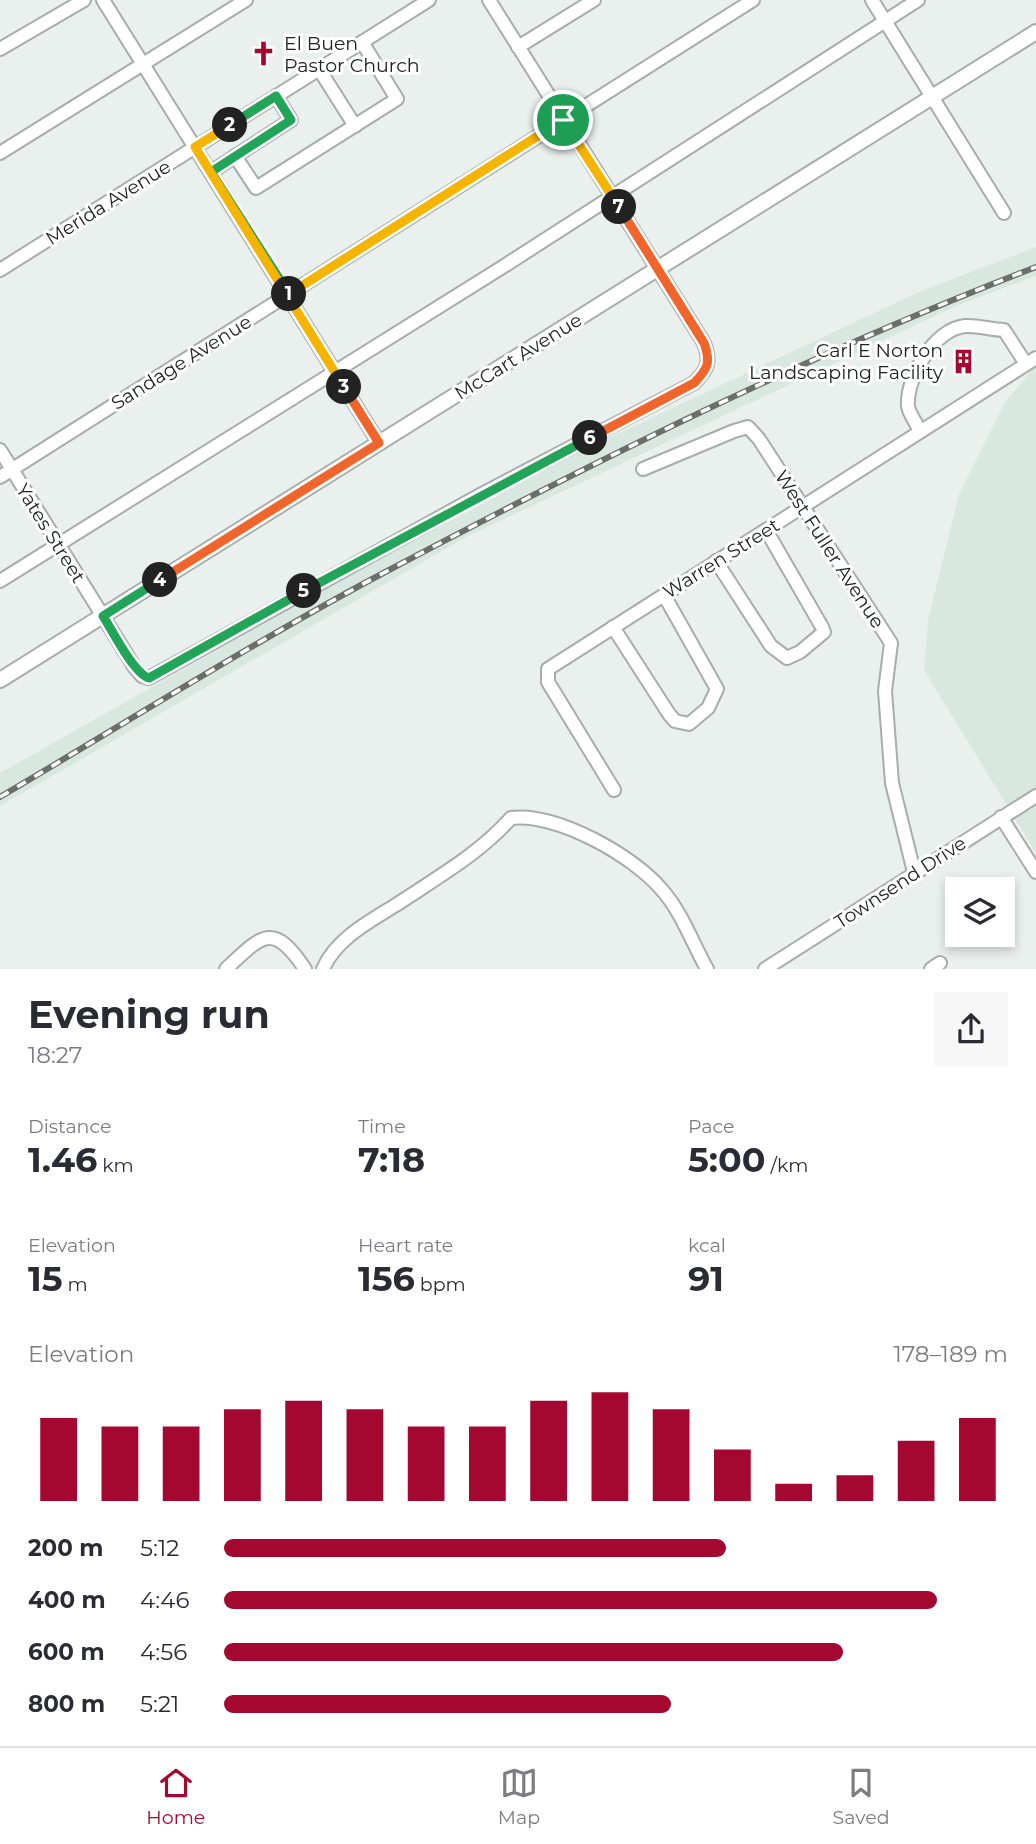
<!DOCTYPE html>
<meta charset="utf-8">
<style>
body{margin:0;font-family:Montserrat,sans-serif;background:#f7f7f7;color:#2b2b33;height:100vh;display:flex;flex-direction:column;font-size:26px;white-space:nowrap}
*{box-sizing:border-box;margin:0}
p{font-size:23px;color:#7c7c81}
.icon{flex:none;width:38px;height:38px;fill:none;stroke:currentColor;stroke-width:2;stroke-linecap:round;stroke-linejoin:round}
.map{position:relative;height:969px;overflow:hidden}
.sheet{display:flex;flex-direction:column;background:#fff;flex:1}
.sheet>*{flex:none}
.buttons{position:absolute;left:945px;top:877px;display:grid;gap:14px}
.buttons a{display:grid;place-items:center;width:70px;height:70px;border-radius:0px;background:#fff;box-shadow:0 4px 10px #0003;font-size:35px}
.pin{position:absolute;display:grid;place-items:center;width:60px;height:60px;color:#fff;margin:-30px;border:4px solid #fff;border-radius:50%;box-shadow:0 2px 7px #0007}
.km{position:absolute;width:35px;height:35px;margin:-18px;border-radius:50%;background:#222;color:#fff;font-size:19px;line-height:35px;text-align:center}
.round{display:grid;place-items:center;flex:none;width:74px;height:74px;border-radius:0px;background:#f7f7f7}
.headline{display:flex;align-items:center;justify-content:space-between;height:119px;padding:0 28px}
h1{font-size:38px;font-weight:700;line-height:52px}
.figures{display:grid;grid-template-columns:repeat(3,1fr);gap:10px;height:119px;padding:7px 28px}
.figures div{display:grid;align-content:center}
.figures b{font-size:35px;font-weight:700}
.figures small{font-size:19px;font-weight:400}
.figures p{font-size:19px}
.chart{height:196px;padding:14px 28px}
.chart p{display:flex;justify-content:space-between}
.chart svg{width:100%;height:126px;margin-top:7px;stroke:#a40830;stroke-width:6}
ul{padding:0 28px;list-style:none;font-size:23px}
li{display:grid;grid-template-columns:112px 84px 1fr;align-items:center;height:52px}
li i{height:18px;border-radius:9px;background:#a40830}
.tabs{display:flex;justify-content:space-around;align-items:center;height:98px;border-top:2px solid #e1e1e2;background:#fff;font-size:19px;color:#7c7c81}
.tabs a{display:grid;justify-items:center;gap:4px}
.tabs .current{color:#a40830}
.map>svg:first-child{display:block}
</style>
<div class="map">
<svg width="1036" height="969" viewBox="0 0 1036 969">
<rect width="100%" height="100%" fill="#eaf0ed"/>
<!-- built -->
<g fill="#d9e7e1">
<path d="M1036 247V276L956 306 468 536 0 806V773L509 485 921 291Z"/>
<path d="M1036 365V853L924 670 928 620 959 494 1005 402Z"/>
</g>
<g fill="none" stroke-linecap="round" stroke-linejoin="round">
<defs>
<g id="minor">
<path d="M103 0 379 443"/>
<path d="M872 0 1004 213"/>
<path d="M518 47 594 0"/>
<path d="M0 49 84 0"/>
<path d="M319 69 355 126"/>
<path d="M0 153 246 0"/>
<path d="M235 156 256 188 397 99 362 42"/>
<path d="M211 172 291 120 276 96"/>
<path d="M0 270 429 0"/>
<path d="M920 431C917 424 909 414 908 406 906 378 934 329 965 326 978 325 991 330 1004 330L1026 364"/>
<path d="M0 450 135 668 142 676 149 678 482 494 694 383C708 369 711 362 704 343L489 0"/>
<path d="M643 469 734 431 748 427 759 439 891 643 885 691 892 783 914 872"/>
<path d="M0 477 753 0"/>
<path d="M716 561 771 646 787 658 800 652 824 632 822 627 766 530"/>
<path d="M0 581 501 268 918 0"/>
<path d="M613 627 669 714 675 721 689 724 708 708 717 689 664 595"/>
<path d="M614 790 548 682V669L1036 358"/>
<path d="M1001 817 1036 872"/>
<path d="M226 969C262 935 273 921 305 969"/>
<path d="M323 969C336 938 372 920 399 903 438 877 480 853 511 818 556 812 634 856 662 890 681 911 693 944 707 969"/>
<path d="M765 969 1036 796"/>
<path d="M931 969 940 963"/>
</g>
<path id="major" d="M0 680 1036 32"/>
</defs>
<!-- minor casing -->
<use href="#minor" stroke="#a7adaa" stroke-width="16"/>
<!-- major casing -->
<use href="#major" stroke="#a7adaa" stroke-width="18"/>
<!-- minor -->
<use href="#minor" stroke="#fff" stroke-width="12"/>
<!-- major -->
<use href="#major" stroke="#fff" stroke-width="14"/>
<defs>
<path id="rail" d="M0 797C129 721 257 640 389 570 599 459 814 352 1036 267"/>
</defs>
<!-- rail casing -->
<use href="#rail" stroke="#6a6e6c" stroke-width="6"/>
<!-- rail -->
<use href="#rail" stroke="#fff" stroke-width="3.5" stroke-dasharray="10" stroke-linecap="butt"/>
</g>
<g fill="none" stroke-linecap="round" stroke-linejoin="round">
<defs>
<path id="split-1" d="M289 294 563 120"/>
<path id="split-2" d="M230 125 276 96 291 120 211 172 289 294"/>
<path id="split-3" d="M230 125 195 147 344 387"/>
<path id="split-4" d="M160 580 379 443 344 387"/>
<path id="split-5" d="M160 580 103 616C112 630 134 674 149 678L304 591"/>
<path id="split-6" d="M304 591 590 438"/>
<path id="split-7" d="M590 438 694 383C708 369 711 362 704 343L619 207"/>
<path id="split-8" d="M563 120 619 207"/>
</defs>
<!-- split-1 casing -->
<use href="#split-1" stroke="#fff" stroke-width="14"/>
<!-- split-2 casing -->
<use href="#split-2" stroke="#fff" stroke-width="14"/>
<!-- split-3 casing -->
<use href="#split-3" stroke="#fff" stroke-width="14"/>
<!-- split-4 casing -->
<use href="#split-4" stroke="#fff" stroke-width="14"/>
<!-- split-5 casing -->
<use href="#split-5" stroke="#fff" stroke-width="14"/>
<!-- split-6 casing -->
<use href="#split-6" stroke="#fff" stroke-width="14"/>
<!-- split-7 casing -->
<use href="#split-7" stroke="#fff" stroke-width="14"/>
<!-- split-8 casing -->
<use href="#split-8" stroke="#fff" stroke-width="14"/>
<!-- split-1 -->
<use href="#split-1" stroke="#f5b400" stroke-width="9"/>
<!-- split-2 -->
<use href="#split-2" stroke="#22a559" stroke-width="9"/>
<!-- split-3 -->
<use href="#split-3" stroke="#f5b400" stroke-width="9"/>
<!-- split-4 -->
<use href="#split-4" stroke="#f0652b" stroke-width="9"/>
<!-- split-5 -->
<use href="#split-5" stroke="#22a559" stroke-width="9"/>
<!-- split-6 -->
<use href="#split-6" stroke="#22a559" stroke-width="9"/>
<!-- split-7 -->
<use href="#split-7" stroke="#f0652b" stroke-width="9"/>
<!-- split-8 -->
<use href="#split-8" stroke="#f5b400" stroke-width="9"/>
</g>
<!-- icons -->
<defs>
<symbol id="church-bare" viewBox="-9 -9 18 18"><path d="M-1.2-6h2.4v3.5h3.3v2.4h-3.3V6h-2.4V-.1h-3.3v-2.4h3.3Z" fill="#a40830" stroke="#fff" stroke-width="2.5" paint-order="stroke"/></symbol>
<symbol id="building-bare" viewBox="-9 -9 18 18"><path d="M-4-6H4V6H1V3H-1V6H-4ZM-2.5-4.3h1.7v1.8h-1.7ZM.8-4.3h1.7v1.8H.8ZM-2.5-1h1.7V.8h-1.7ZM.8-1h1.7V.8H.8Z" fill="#a40830" stroke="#fff" stroke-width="2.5" paint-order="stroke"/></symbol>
</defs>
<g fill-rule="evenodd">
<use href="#church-bare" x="246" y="36" width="35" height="35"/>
<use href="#building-bare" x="946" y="344" width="35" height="35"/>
</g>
<g text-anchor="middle" stroke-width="6" stroke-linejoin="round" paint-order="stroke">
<!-- poi labels -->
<g font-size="19" fill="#222423" stroke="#fff" text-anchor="start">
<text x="284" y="50">El Buen<tspan x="284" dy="22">Pastor Church</tspan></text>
<text x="943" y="357" text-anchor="end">Carl E Norton<tspan x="943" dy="22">Landscaping Facility</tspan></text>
</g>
<!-- street labels -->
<g font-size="19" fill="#222423" stroke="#fff">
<text transform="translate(108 202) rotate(-32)" y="7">Merida Avenue</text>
<text transform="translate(518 356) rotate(-32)" y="7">McCart Avenue</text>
<text transform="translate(181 362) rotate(-32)" y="7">Sandage Avenue</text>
<text transform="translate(51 533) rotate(58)" y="7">Yates Street</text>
<text transform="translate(830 549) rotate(57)" y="7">West Fuller Avenue</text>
<text transform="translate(721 558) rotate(-32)" y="7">Warren Street</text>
<text transform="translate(900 882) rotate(-33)" y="7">Townsend Drive</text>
</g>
</g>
</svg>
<div class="buttons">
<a><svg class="icon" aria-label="layers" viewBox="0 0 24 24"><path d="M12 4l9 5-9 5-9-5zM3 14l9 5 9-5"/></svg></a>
</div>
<div class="pin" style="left:563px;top:120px;background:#1e9e55"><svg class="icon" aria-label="arrive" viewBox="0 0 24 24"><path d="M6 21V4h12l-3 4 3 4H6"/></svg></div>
<b class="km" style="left:289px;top:294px">1</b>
<b class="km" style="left:230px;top:125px">2</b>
<b class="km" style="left:344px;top:387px">3</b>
<b class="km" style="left:160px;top:580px">4</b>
<b class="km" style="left:304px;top:591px">5</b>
<b class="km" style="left:590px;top:438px">6</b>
<b class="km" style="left:619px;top:207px">7</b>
</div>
<section class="sheet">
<div class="headline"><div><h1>Evening run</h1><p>18:27</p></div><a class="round"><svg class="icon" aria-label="share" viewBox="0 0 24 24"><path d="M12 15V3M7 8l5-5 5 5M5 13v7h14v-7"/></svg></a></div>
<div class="figures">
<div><p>Distance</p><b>1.46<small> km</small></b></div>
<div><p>Time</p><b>7:18</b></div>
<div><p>Pace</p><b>5:00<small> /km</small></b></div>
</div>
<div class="figures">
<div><p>Elevation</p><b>15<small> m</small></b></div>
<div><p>Heart rate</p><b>156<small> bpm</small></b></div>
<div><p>kcal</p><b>91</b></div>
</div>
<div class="chart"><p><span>Elevation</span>178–189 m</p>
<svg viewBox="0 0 160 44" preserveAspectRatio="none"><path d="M5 44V15M15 44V18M25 44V18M35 44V12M45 44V9M55 44V12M65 44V18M75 44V18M85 44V9M95 44V6M105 44V12M115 44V26M125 44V38M135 44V35M145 44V23M155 44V15"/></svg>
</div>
<ul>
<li><b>200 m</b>5:12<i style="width:64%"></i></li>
<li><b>400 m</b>4:46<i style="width:91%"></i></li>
<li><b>600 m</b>4:56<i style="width:79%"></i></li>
<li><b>800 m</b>5:21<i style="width:57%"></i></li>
</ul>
</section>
<nav class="tabs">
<a class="current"><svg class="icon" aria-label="home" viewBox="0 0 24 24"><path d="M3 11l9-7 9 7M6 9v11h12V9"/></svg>Home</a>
<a><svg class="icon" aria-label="map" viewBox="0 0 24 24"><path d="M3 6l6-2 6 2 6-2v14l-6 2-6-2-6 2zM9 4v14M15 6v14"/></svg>Map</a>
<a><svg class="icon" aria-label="saved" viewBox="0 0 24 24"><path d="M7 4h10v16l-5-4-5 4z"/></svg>Saved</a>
</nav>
